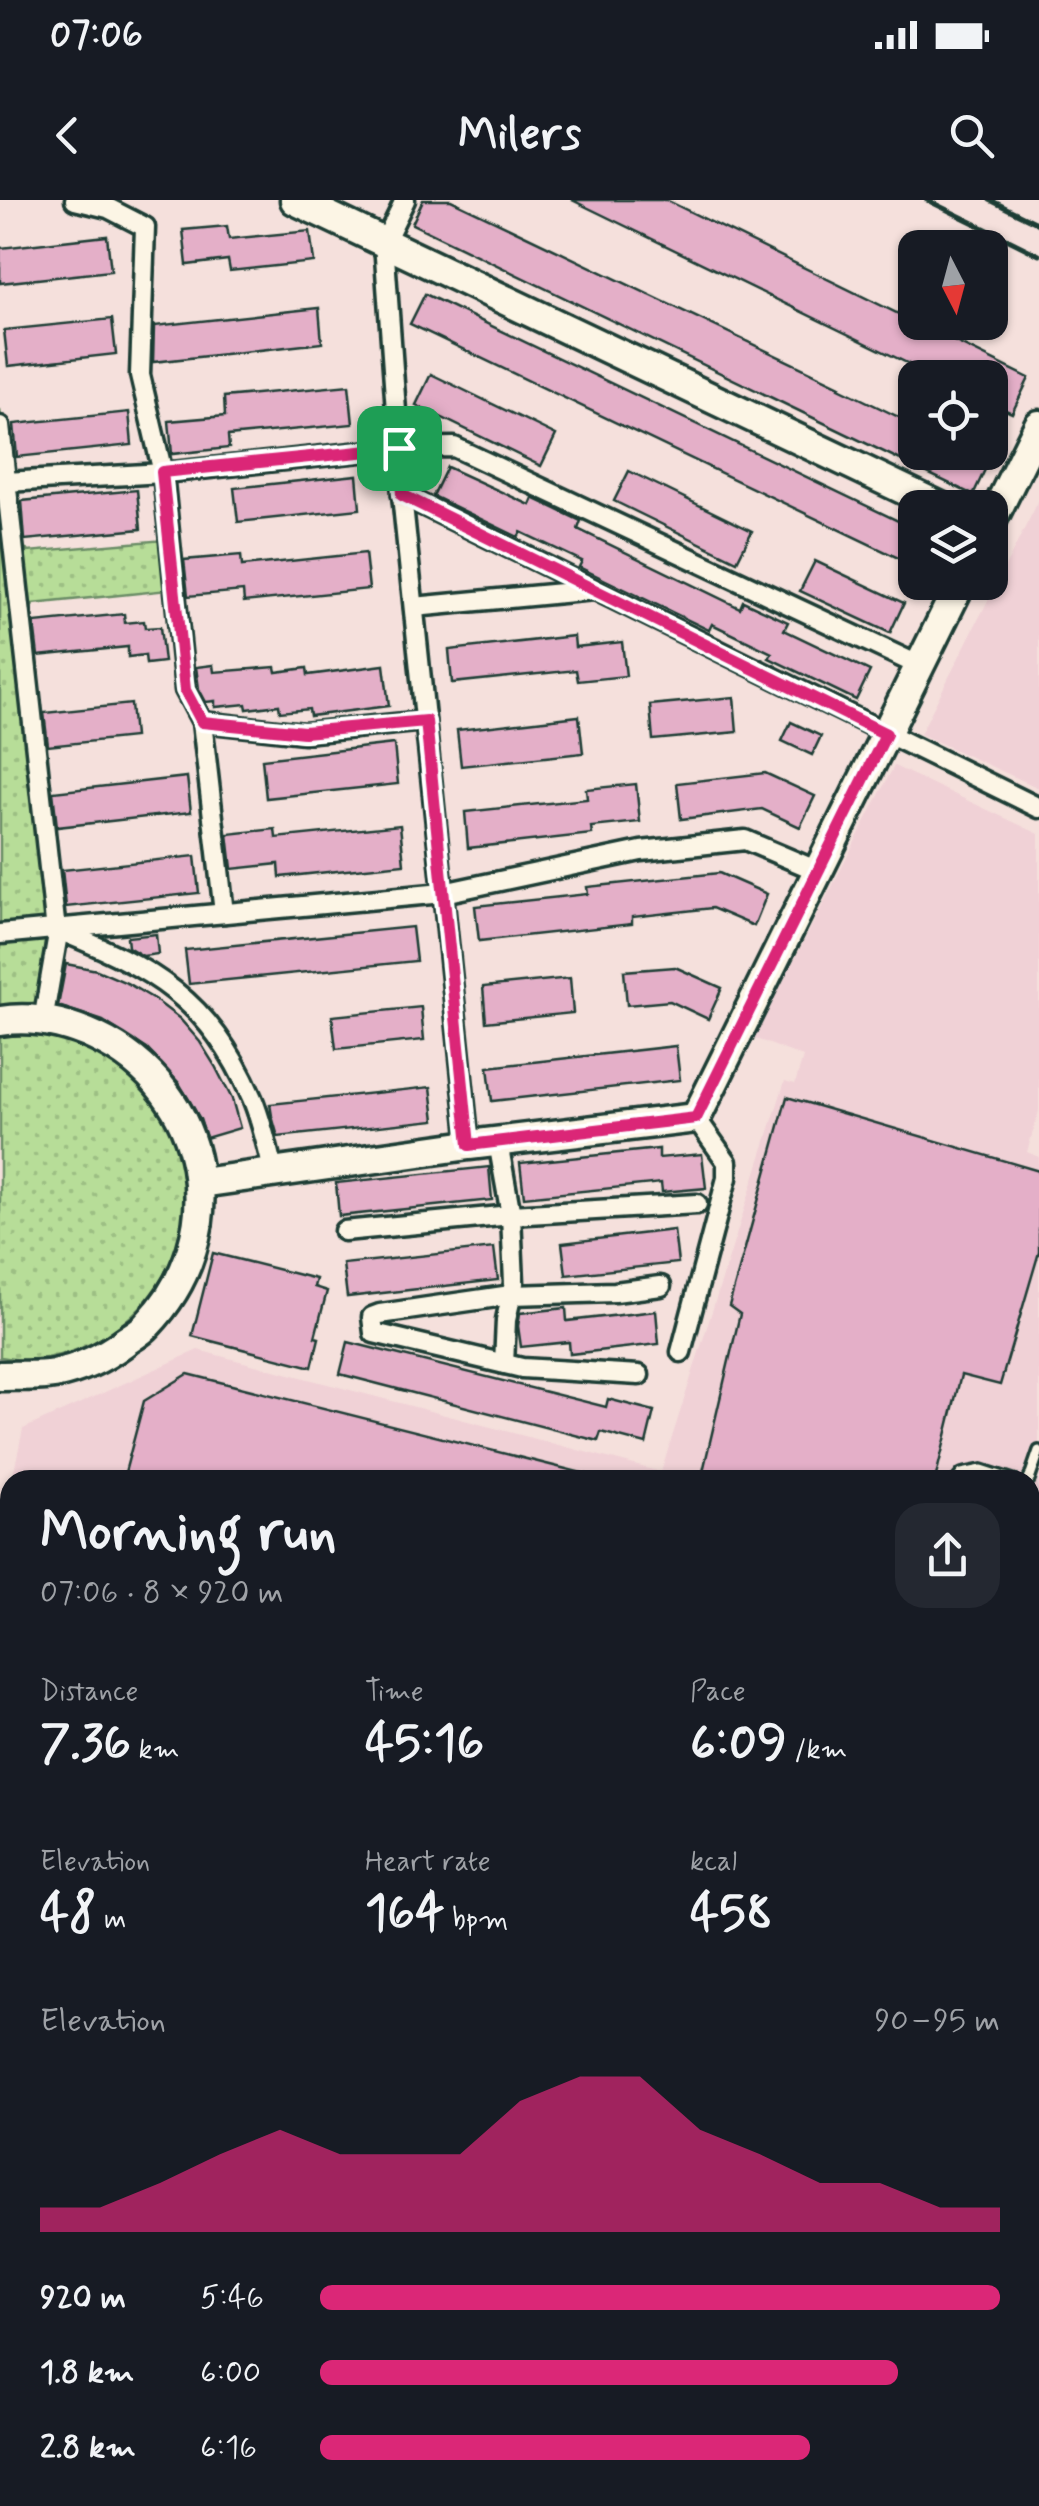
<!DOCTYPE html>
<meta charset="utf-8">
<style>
body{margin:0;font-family:Mynerve,sans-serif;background:#242831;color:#f1f3f6;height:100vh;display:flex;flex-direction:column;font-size:38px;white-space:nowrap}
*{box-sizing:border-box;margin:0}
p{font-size:32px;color:#9ea1a6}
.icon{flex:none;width:55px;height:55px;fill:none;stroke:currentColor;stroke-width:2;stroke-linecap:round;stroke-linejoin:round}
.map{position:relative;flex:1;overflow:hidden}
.drawer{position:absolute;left:0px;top:1270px;width:1040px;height:1038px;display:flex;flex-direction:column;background:#171b24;border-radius:30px 30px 0 0;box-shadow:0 2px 8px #0004}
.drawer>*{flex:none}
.needle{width:65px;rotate:174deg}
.buttons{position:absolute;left:898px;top:30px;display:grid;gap:20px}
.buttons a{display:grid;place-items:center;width:110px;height:110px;border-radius:20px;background:#171b24;box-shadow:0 2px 8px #0004;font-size:50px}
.pin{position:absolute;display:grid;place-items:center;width:85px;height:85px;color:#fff;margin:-42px;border-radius:20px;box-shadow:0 5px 15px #0006}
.round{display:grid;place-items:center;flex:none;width:105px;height:105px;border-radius:30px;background:#242831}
.overview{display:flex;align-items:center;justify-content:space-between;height:170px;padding:0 40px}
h1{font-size:55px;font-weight:800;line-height:75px}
.figures{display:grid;grid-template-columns:repeat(3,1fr);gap:15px;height:170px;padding:10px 40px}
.figures div{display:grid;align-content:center}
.figures b{font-size:50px;font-weight:800}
.figures small{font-size:28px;font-weight:400}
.figures p{font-size:28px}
.chart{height:280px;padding:20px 40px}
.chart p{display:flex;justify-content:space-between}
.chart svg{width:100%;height:180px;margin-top:10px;fill:#db2777;opacity:.7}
ul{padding:0 40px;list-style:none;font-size:32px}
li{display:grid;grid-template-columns:160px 120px 1fr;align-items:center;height:75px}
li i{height:25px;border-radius:12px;background:#db2777}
.status{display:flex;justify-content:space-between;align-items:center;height:70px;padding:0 50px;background:#171b24;direction:ltr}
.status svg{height:28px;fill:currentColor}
header{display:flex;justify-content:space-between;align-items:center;height:130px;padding:0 40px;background:#171b24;font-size:45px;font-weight:800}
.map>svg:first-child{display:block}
</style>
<div class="status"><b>07:06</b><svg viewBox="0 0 49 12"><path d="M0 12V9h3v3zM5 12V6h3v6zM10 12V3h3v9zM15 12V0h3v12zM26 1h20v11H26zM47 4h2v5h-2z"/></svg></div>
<header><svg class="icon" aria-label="back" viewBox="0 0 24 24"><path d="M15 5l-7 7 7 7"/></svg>Milers<svg class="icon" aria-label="search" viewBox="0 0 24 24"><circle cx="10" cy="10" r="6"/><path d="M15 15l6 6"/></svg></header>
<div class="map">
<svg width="1039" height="2306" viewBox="0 0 1039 2306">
<defs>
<pattern id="forest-firs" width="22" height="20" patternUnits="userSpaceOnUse" patternTransform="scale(2.5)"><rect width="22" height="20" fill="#b7dd98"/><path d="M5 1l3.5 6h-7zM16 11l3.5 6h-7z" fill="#9dbf84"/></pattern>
<pattern id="park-dots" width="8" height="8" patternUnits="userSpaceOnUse" patternTransform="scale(2.5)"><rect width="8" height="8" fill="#b7dd98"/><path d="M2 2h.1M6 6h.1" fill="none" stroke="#9dbf84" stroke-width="1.8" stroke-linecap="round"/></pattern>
</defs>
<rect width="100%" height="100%" fill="#f5e0dc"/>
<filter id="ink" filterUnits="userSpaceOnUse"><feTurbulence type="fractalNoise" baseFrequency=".01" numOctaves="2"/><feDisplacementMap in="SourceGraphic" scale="20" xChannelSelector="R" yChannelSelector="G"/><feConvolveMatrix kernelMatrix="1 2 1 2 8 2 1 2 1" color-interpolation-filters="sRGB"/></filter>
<g filter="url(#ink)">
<!-- built -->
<g fill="#f0d1d6">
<path d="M1039 300V588L920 534Z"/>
<path d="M894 566 1039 634V911L1027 952 1039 957V1403L1030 1429V1280H12L23 1229 198 1150 661 1272 785 881 795 884 803 857 754 838Z"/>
</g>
<!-- forest -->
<path fill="url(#forest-firs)" stroke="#6b8d66" stroke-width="2.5" d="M0 1599 10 1601V1733L0 1730Z"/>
<!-- park -->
<g fill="url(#park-dots)" stroke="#6b8d66" stroke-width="2.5">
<path d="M0 209 13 331 28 352 164 340 169 390 33 404 21 446 55 757 51 801 0 806Z"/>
<path d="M0 833C15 833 31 831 46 833 72 836 101 851 122 867 244 958 179 1148 30 1160 21 1161 10 1158 0 1157Z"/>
<path d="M1039 1479V2177L1030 2139V1503Z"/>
<path d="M193 2298H481L485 2306H193Z"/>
</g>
<!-- building -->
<g fill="#e4afc8" stroke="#1f3d34" stroke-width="2.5">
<path d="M423 0H451L840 186 839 188 915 225V252H972L989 261 973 295 412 24Z"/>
<path d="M572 0H666L1029 178 1012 213 990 203V178H938Z"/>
<path d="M227 26 229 39 310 31 314 62 230 71 228 60 187 65 183 30Z"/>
<path d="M107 36 111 71 0 83V48Z"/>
<path d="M425 94 915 329V366L410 124Z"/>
<path d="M319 108 322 143 153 162 154 126Z"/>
<path d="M112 119 116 154 8 166 4 130Z"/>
<path d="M431 174 556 235 541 266 416 205Z"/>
<path d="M349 185 353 224 228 236 229 248 172 254 169 221 225 216 224 197Z"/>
<path d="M129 212 132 245 17 257 14 224Z"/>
<path d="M447 267 530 305 533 298 581 321 578 329 740 408 743 401 788 422 784 430 870 471 856 500 769 458 772 453 712 424 709 430 579 367 582 361 521 332 518 337 433 296Z"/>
<path d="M629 271 752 331 737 361 614 301Z"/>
<path d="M357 275 360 309 238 322 234 288Z"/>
<path d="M137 290 141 329 25 340 22 301Z"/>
<path d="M365 353 369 389 244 402 243 391 188 396 184 360 241 355 242 366Z"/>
<path d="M815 361 904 403 890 433 800 391Z"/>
<path d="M124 414 125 423 144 421 145 428 160 427 164 462 146 464 145 455 128 457V447L38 456 34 423Z"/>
<path d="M574 436 575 447 622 442 626 476 578 481 576 470 452 483 449 450Z"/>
<path d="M213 465 214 472 275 467 276 472 307 468 308 475 384 465 389 506 310 516 309 509 280 512 279 505 247 509 246 504 215 507V501L206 502 199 489 196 467Z"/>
<path d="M734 497 737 532 653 540 650 505Z"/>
<path d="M131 504 134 537 48 546 44 513Z"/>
<path d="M579 516 583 553 461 566 457 530Z"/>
<path d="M791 522 821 536 812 555 782 541Z"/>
<path d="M394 544 398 584 266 598 262 559Z"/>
<path d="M765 573 815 596 800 627 762 609 681 619 677 583Z"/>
<path d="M187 577 191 612 57 627 53 592Z"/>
<path d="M636 584 640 622 591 627 592 634 468 648 465 612 587 599 586 589Z"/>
<path d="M400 625 404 664 280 677 279 664 232 669 228 634 275 629 276 638Z"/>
<path d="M195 656 199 693 66 707 62 670Z"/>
<path d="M719 673 767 694 754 726 712 708 632 717V724L479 741 475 706 588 694 587 687Z"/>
<path d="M412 727 416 761 189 784 185 750Z"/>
<path d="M156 734 158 754 143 756 128 747 127 737Z"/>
<path d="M66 764 97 770 127 783 154 799 180 819 200 842 215 866 232 899 240 928 206 938 200 919 179 883 147 849 103 821 58 806Z"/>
<path d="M675 767 722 788 708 819 670 801 627 805 624 771Z"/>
<path d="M570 778 573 813 486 822 483 787Z"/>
<path d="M421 807 424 840 336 849 332 816Z"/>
<path d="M676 846 680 880 492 901 488 867Z"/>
<path d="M431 887 435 920 278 937 272 916 270 904Z"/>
<path d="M787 897 1039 971V1052L1000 1185 961 1175 935 1280H701L740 1114 729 1106Z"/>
<path d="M659 949V958L702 954 706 988 662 992 661 983 524 997 520 963Z"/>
<path d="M489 967 492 1000 339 1016 336 983Z"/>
<path d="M674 1030 678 1063 566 1075 562 1043Z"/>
<path d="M494 1048 498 1080 347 1097 343 1064Z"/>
<path d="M213 1053 316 1079 314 1087 327 1091 315 1137 319 1138 312 1167 192 1136Z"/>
<path d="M566 1108 567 1121 656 1111 659 1144 570 1154 569 1142 521 1147 518 1126 520 1113Z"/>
<path d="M348 1142 606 1207 608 1199 654 1211 646 1244 601 1232 598 1241 340 1174Z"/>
<path d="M188 1174 590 1275V1280H123L144 1201Z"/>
</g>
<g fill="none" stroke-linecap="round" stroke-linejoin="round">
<defs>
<g id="lane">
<path d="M957 1280 962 1274 982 1270 1013 1280"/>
<path d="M1029 1280 1039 1251"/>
</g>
<g id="street">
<path d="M75 0 108 8 145 27 140 175 163 273 185 490 202 522 224 713"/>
<path d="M405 0 384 43 402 295 469 945"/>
<path d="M0 226 57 740 43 821"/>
<path d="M6 282 163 273 399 248 454 247 920 466"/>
<path d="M402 295 1039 608"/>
<path d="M414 407 594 390"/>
<path d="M202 522 304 533 425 521"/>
<path d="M58 730C153 768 209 799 252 898 262 921 267 948 274 973"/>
<path d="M0 734 443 693 641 651 745 640 818 671"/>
<path d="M498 942 511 1015 514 1083 506 1120 504 1164"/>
<path d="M344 1031 511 1015 697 1004"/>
<path d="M681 1152 727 978V962L696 918"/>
<path d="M639 1175 522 1168 374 1133 372 1117 380 1114 511 1095 615 1092 661 1086"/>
<path d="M904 2298 906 2306"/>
</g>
<g id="secondary">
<path d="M295 0 943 308"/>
<path d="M990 324 1039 225"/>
<path d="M0 821C33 816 66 823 96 837 210 890 234 1035 147 1125 141 1132 131 1137 123 1143 103 1158 78 1169 54 1174 37 1177 17 1175 0 1176"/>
<path d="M201 983 469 945 696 918 961 382"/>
<path d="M0 1426 10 1429"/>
<path d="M1030 1541 1039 1536"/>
<path d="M1030 1572 1039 1569"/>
<path d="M0 1586 10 1588"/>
<path d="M1030 1908 1039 1900"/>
<path d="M0 2014 10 2016"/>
<path d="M163 2298V2306"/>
<path d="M508 2298 511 2306"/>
<path d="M999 2298 1001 2306"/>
<path d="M1029 2298 1032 2306"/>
</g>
<g id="primary">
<path d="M1030 1603 1039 1599"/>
<path d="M1030 2107 1039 2121"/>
<path d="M1030 2207 1039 2233"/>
</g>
<g id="highway">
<path d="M0 1460 10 1463"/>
<path d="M0 1552 10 1554"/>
<path d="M1030 1757 1039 1760"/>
<path d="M1030 1813 1039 1815"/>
<path d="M1039 1970C1029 2003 1029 2032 1039 2066"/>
</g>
</defs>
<!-- lane casing -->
<use href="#lane" stroke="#1f3d34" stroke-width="16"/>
<!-- street casing -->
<use href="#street" stroke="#1f3d34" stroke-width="25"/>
<!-- secondary casing -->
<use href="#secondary" stroke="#1f3d34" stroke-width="35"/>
<!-- primary casing -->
<use href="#primary" stroke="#1f3d34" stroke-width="38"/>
<!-- highway casing -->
<use href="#highway" stroke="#1f3d34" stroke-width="42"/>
<!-- lane -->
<use href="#lane" stroke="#fcf5e5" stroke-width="9"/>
<!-- street -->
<use href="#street" stroke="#fcf5e5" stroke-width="18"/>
<!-- secondary -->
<use href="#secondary" stroke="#fcf5e5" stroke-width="28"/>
<!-- primary -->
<use href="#primary" stroke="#fcf5e5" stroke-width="30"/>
<!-- highway -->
<use href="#highway" stroke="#fcf5e5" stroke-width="35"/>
<!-- rail -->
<g stroke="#1f3d34" stroke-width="5">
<path d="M927 0 1039 55"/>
<path d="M990 0 1039 24"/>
</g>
</g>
</g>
<g fill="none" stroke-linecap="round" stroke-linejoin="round" filter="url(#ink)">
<defs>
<path id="route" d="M399 248 402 295 886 534 696 918 469 945 426 521 304 532 202 522 185 490 162 272Z"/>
</defs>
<!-- route casing -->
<use href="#route" stroke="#fff" stroke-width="20"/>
<!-- route -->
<use href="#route" stroke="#db2777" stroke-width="12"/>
</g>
</svg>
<div class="buttons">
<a><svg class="needle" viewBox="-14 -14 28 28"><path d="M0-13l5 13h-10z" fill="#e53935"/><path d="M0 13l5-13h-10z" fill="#9ea1a6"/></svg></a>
<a><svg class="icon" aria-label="locate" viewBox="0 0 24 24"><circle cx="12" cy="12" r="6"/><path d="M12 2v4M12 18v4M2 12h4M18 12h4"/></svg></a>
<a><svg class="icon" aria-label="layers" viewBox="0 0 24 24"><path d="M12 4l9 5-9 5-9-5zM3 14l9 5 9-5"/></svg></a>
</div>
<div class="pin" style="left:399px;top:248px;background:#1e9e55"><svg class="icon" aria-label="arrive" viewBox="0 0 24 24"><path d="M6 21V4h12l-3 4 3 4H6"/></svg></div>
<section class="drawer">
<div class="overview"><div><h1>Morning run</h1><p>07:06 · 8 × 920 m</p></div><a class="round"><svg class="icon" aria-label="share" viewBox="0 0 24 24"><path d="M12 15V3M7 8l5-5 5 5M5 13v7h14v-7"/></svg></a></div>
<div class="figures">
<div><p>Distance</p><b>7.36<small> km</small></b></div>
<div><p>Time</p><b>45:16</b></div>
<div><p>Pace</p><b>6:09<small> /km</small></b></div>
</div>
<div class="figures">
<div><p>Elevation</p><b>48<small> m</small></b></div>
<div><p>Heart rate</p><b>164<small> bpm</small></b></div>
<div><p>kcal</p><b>458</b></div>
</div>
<div class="chart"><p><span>Elevation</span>90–95 m</p>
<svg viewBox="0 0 160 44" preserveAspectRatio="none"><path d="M0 44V38L10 38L20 32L30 25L40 19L50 25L60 25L70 25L80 12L90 6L100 6L110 19L120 25L130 32L140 32L150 38L160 38V44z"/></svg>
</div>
<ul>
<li><b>920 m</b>5:46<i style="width:100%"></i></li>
<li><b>1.8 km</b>6:00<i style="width:85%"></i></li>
<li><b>2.8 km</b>6:16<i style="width:72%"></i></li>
</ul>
</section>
</div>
